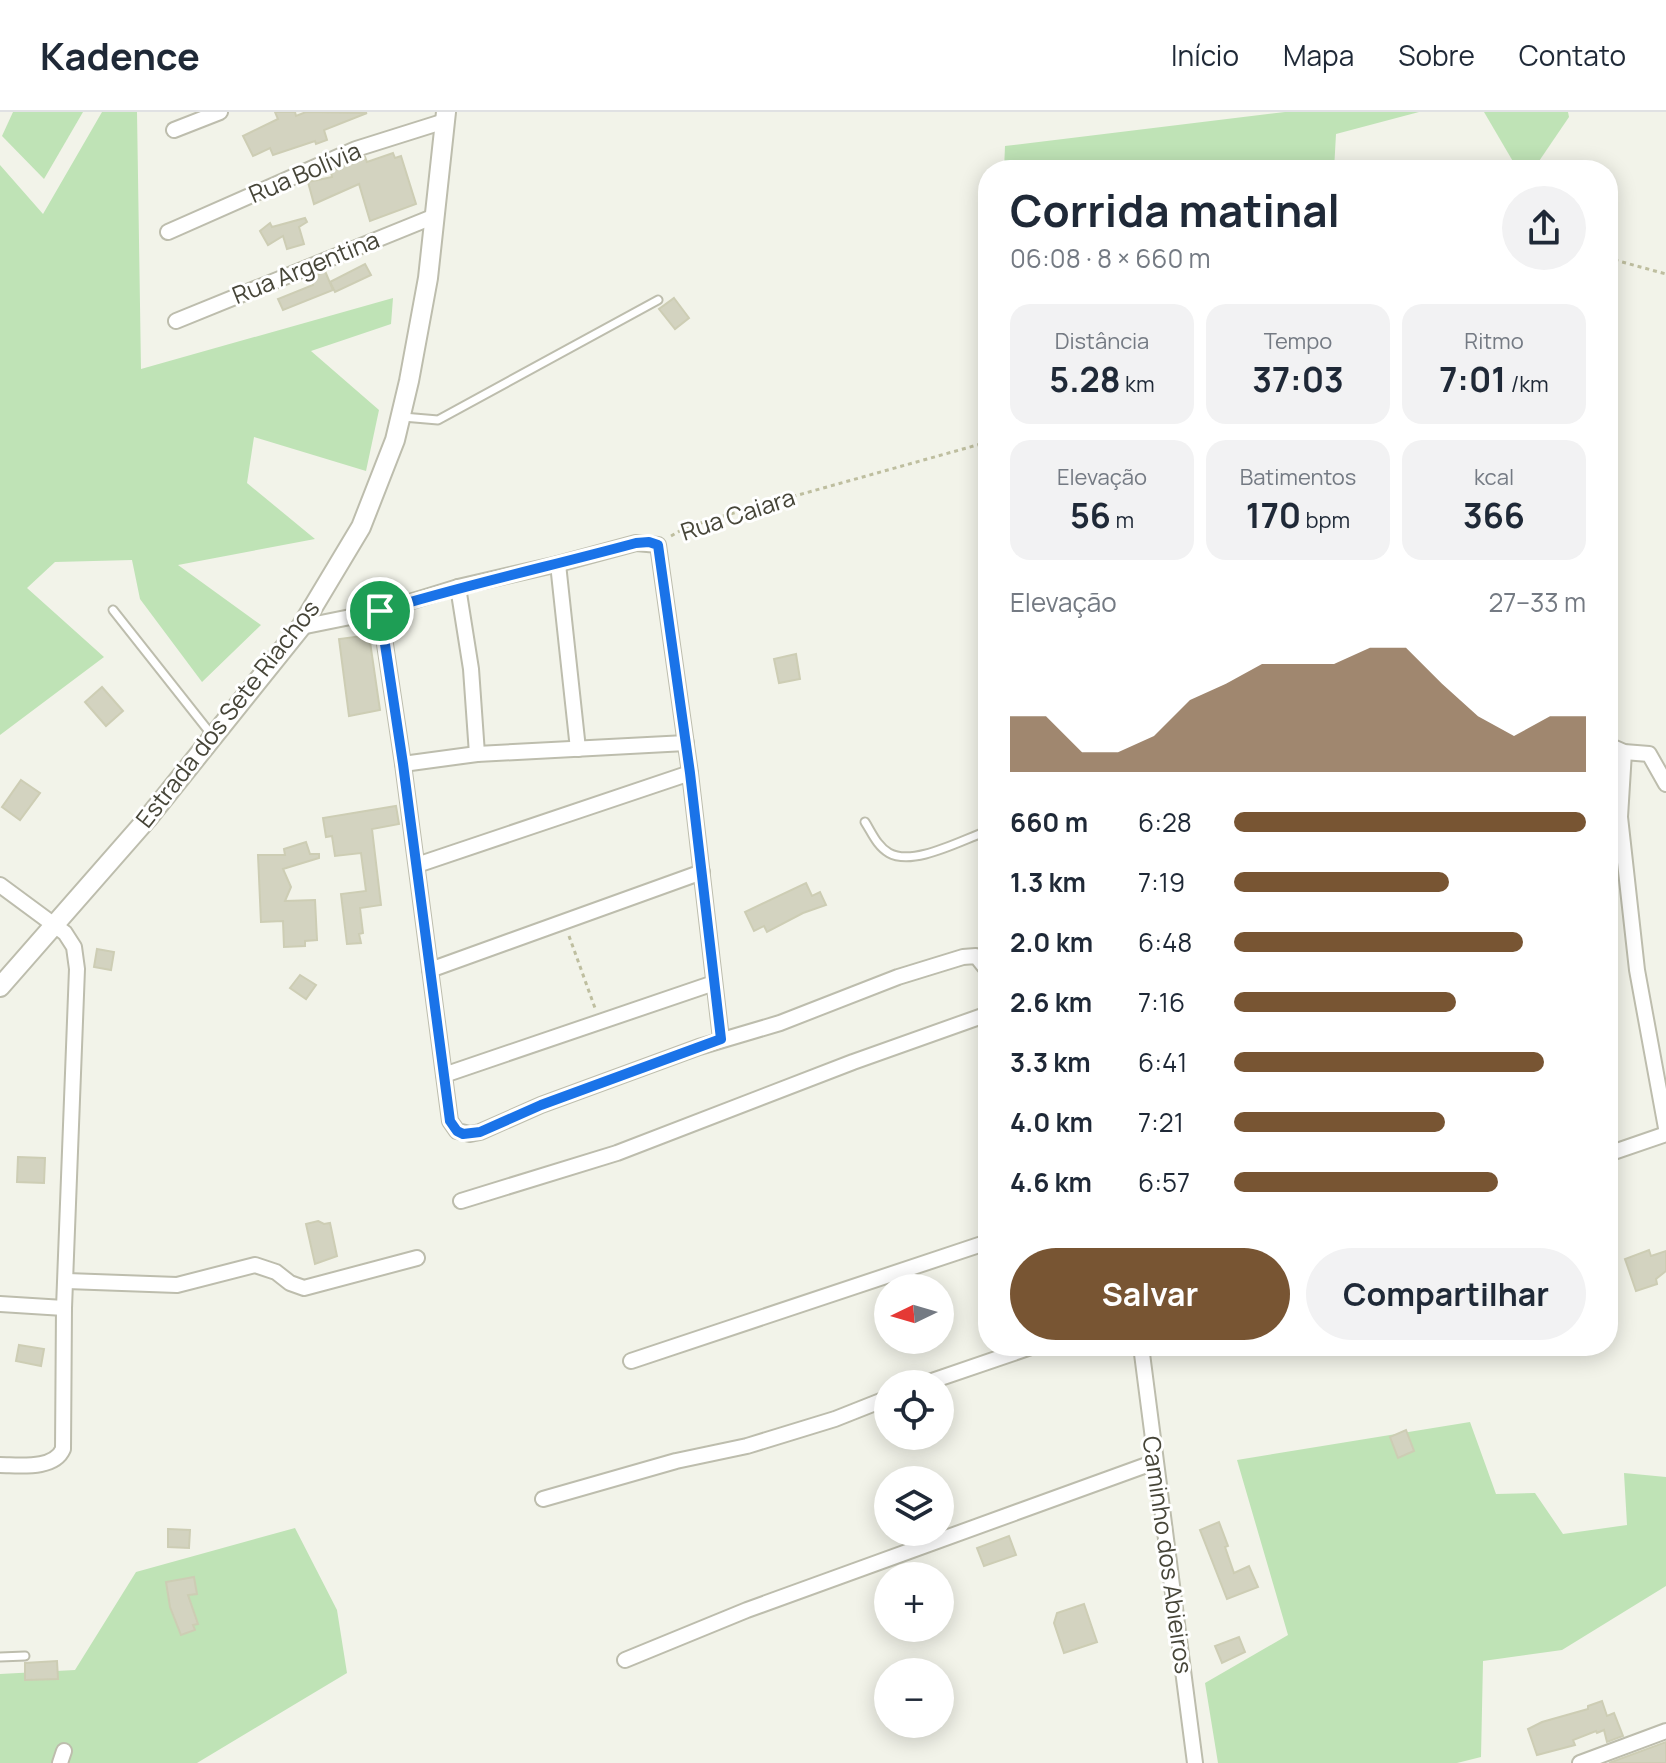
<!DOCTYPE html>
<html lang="pt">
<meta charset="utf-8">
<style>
body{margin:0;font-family:Manrope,sans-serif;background:#f2f2f3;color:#1f2937;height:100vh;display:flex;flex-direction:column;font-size:30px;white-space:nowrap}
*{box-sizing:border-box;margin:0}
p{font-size:26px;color:#747a83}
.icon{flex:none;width:44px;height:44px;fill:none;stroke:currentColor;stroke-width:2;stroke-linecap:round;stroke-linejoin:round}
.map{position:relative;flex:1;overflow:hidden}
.details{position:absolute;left:978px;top:48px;width:640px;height:1196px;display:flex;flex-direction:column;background:#fff;border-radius:32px;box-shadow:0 4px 20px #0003}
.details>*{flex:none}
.needle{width:52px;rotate:265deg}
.controls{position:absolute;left:874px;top:1162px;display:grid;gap:16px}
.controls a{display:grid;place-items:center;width:80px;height:80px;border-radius:50%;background:#fff;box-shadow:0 4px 20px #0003;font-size:40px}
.pin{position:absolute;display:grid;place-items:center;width:68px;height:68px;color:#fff;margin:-34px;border:4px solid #fff;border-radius:50%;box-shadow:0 2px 8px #0007}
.round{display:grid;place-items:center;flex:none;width:84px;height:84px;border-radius:42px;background:#f2f2f3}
.head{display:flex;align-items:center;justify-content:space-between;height:136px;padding:0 32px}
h1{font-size:44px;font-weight:700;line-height:60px}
.stats{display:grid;grid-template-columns:repeat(3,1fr);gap:12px;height:136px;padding:8px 32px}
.stats div{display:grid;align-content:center;border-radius:20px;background:#f2f2f3;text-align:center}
.stats b{font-size:34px;font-weight:700}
.stats small{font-size:22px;font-weight:400}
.stats p{font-size:22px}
.chart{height:224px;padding:16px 32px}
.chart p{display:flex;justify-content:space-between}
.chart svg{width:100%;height:144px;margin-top:8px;fill:#785533;opacity:.7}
.primary-button{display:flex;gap:16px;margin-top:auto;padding:16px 32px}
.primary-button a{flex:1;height:92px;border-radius:48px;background:#785533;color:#fff;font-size:32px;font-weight:700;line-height:92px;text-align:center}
.primary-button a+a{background:#f2f2f3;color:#1f2937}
ul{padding:0 32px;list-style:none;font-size:26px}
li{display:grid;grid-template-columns:128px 96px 1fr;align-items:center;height:60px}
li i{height:20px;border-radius:10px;background:#785533}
header{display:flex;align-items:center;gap:48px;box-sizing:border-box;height:112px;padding:0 40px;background:#fff;border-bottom:2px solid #e0e1e3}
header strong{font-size:38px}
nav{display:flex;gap:44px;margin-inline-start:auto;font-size:28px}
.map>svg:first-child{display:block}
</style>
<header>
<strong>Kadence</strong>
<nav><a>Início</a><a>Mapa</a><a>Sobre</a><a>Contato</a></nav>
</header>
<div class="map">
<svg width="1666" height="1651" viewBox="0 0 1666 1651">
<rect width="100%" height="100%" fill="#f2f3e9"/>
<!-- green -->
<g fill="#bfe3b6">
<path d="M13 0H83L44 67 2 24Z"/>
<path d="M102 0H137L141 257 393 186 391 212 311 239 379 298 366 359 254 325 247 371 315 427 178 453 261 513 202 570 140 487 132 448 55 450 27 476 104 545 0 623V53L43 102Z"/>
<path d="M1285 0H1419L1336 22 1334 58H1004L1005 34Z"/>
<path d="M1484 0H1568L1569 5 1533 58H1518Z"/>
<path d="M1470 1310 1496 1382 1535 1381 1563 1422 1627 1413 1624 1361 1666 1365V1474L1562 1538 1483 1549 1481 1645 1457 1651H1218L1205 1571 1288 1523 1237 1348Z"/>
<path d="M295 1416 337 1498 347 1561 197 1651H0V1562L75 1558 136 1460Z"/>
</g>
<!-- building -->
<g fill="#d3d3c0" stroke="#cdcdb4" stroke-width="2">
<path d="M275 0H295L296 4 306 0 367 1 324 18 327 28 316 32 315 29 273 43 270 36 253 44 243 24 278 7Z"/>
<path d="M393 41 395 46 401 44 416 92 370 109 359 72 314 92 308 70 332 65 331 59 360 46 365 45 367 50Z"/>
<path d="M305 106 307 110 299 115 304 132 287 137 283 124 268 133 260 119 270 111 272 115Z"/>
<path d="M365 152 371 163 335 180 330 170Z"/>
<path d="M325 159 333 178 283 198 278 187 313 173 310 166Z"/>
<path d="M674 186 689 206 675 217 659 197Z"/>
<path d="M369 523 380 598 349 604 339 527Z"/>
<path d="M796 542 800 567 779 571 774 547Z"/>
<path d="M102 575 123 599 106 614 85 590Z"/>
<path d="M21 668 40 681 20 708 2 695Z"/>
<path d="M396 694 399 712 372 717 381 793 360 796 363 821 359 822 361 831 347 832 341 782 366 779 361 741 335 744 332 724 326 725 323 706Z"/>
<path d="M306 730 310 742H319V746L283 757 291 775 285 789 315 788 317 828 305 829V834L284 835 283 809 261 810 258 743H285L284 737Z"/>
<path d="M806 771 812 784 820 780 826 793 803 801 767 820 764 814 754 819 745 800Z"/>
<path d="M97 837 114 840 111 858 94 855Z"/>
<path d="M300 863 316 873 306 887 290 876Z"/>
<path d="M18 1045 45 1046 44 1071 17 1070Z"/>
<path d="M318 1109 324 1112 330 1111 337 1144 315 1152 306 1112Z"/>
<path d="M1649 1138 1651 1144 1666 1139V1159L1656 1167 1657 1172 1636 1179 1625 1147Z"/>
<path d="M19 1233 44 1237 41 1254 16 1249Z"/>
<path d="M1406 1318 1414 1339 1398 1346 1390 1325Z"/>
<path d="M1219 1410 1228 1434 1225 1435 1234 1461 1249 1454 1258 1475 1227 1487 1200 1418Z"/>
<path d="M168 1417 190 1418 189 1436 168 1435Z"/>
<path d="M1009 1424 1016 1443 984 1454 977 1436Z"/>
<path d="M194 1465 197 1482 188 1483 198 1512 193 1513 195 1518 181 1523 170 1495 166 1470Z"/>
<path d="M1084 1492 1097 1530 1064 1541 1054 1511 1057 1501Z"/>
<path d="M1239 1525 1245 1540 1222 1551 1215 1534Z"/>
<path d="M57 1549 58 1567 25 1568V1551Z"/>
<path d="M1602 1589 1607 1604 1614 1601 1623 1624 1607 1630 1604 1618 1597 1621 1596 1619 1573 1628 1575 1633 1537 1643 1528 1617 1542 1610 1588 1597V1594Z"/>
<path d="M1666 1630V1651H1609Z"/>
</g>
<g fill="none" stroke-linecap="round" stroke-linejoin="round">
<defs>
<g id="service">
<path d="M403 305 438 308 658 188"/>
<path d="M113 498 211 622"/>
<path d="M865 710C872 721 877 734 889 741 914 755 963 727 988 719"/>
<path d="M0 1545 25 1544"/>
</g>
<g id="minor">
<path d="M174 18 220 0"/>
<path d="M168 120 356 37 445 9"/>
<path d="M176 209 435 104"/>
<path d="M558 452 578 637"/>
<path d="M458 475 471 557 477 642"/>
<path d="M380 499 403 652 450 1009 457 1019 470 1022 480 1020 541 993 699 935 780 911 898 865 963 845 976 844 988 859"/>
<path d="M301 515 380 499 458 475 558 452 636 431 658 433 690 661 721 927"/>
<path d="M1608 633 1624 640 1649 642 1666 672"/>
<path d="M1624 640 1620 705 1637 858 1666 1016"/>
<path d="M403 652 477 642 686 631"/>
<path d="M417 753 690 661"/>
<path d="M0 773 65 821 74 835 77 857 64 1196 63 1337C54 1358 19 1353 0 1353"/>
<path d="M430 858 702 760"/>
<path d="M444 963 714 871"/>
<path d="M1608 1042 1666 1022"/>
<path d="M461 1089 617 1041 853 950 988 902"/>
<path d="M67 1169 177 1173 255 1153 276 1160 290 1171 304 1176 417 1146"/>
<path d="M0 1192 64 1196"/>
<path d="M1141 1234 1195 1651"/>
<path d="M631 1249 988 1130"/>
<path d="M923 1272 1034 1234"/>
<path d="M543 1387 676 1349 747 1334 835 1307 888 1286"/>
<path d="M625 1548 747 1498 1155 1350"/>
<path d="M60 1651 64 1639"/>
<path d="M1580 1651 1666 1619"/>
</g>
<path id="tertiary" d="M0 875 148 706 301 515 361 415 395 328 409 269 428 166 446 0"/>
</defs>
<!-- service casing -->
<use href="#service" stroke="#bdbdad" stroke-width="11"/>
<!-- minor casing -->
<use href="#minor" stroke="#bdbdad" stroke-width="18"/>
<!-- tertiary casing -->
<use href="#tertiary" stroke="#bdbdad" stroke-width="22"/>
<!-- path -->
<g stroke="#bebe9f" stroke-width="3" stroke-dasharray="4 4" stroke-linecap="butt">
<path d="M1608 153 1615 148 1666 162"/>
<path d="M671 424 685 416 723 404 988 330"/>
<path d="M569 824 595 896"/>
</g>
<!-- service -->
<use href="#service" stroke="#fff" stroke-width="7"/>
<!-- minor -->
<use href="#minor" stroke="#fff" stroke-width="14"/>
<!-- tertiary -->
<use href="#tertiary" stroke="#fff" stroke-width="18"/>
</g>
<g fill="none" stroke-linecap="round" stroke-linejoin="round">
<defs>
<path id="route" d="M649 430 658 433 690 661 721 927 541 993 480 1020 463 1022 457 1019 450 1009 403 652 380 499C465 473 551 454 636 431Z"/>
</defs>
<!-- route casing -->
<use href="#route" stroke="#fff" stroke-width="16"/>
<!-- route -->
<use href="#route" stroke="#1a73e8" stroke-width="10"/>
</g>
<g text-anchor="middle" stroke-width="6" stroke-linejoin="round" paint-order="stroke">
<!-- street labels -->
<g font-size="24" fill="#464538" stroke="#fff">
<text transform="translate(305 61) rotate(-23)" y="8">Rua Bolívia</text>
<text transform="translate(306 156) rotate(-22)" y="8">Rua Argentina</text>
<text transform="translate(738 403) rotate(-18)" y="8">Rua Caiara</text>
<text transform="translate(228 602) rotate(-52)" y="8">Estrada dos Sete Riachos</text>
<text transform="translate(1167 1443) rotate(82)" y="8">Caminho dos Abieiros</text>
</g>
</g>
</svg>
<div class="controls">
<a><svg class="needle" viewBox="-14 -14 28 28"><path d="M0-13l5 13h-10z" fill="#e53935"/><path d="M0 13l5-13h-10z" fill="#747a83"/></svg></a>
<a><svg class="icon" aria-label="locate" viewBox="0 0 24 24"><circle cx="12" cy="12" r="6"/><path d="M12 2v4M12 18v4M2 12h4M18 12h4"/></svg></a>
<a><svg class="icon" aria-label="layers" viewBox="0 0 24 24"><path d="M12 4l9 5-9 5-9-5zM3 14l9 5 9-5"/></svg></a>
<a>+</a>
<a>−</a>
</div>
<div class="pin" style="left:380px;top:499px;background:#1e9e55"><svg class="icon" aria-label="arrive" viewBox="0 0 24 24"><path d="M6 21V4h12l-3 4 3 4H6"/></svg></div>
<section class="details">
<div class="head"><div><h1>Corrida matinal</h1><p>06:08 · 8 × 660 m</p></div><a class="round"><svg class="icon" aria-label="share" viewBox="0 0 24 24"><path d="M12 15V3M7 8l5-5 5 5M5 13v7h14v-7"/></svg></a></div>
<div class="stats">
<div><p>Distância</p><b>5.28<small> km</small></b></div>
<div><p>Tempo</p><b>37:03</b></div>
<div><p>Ritmo</p><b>7:01<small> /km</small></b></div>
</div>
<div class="stats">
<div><p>Elevação</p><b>56<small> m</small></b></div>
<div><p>Batimentos</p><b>170<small> bpm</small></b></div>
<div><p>kcal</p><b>366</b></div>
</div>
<div class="chart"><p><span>Elevação</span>27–33 m</p>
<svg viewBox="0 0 160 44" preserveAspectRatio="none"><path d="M0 44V27L10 27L20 38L30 38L40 33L50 22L60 17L70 11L80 11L90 11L100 6L110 6L120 17L130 27L140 33L150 27L160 27V44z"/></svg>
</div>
<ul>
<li><b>660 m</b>6:28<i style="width:100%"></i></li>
<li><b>1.3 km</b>7:19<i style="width:61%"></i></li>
<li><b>2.0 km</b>6:48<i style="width:82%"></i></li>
<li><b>2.6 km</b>7:16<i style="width:63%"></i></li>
<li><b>3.3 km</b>6:41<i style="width:88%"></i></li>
<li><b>4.0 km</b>7:21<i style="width:60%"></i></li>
<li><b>4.6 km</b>6:57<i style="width:75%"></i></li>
</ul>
<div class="primary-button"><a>Salvar</a><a>Compartilhar</a></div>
</section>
</div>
